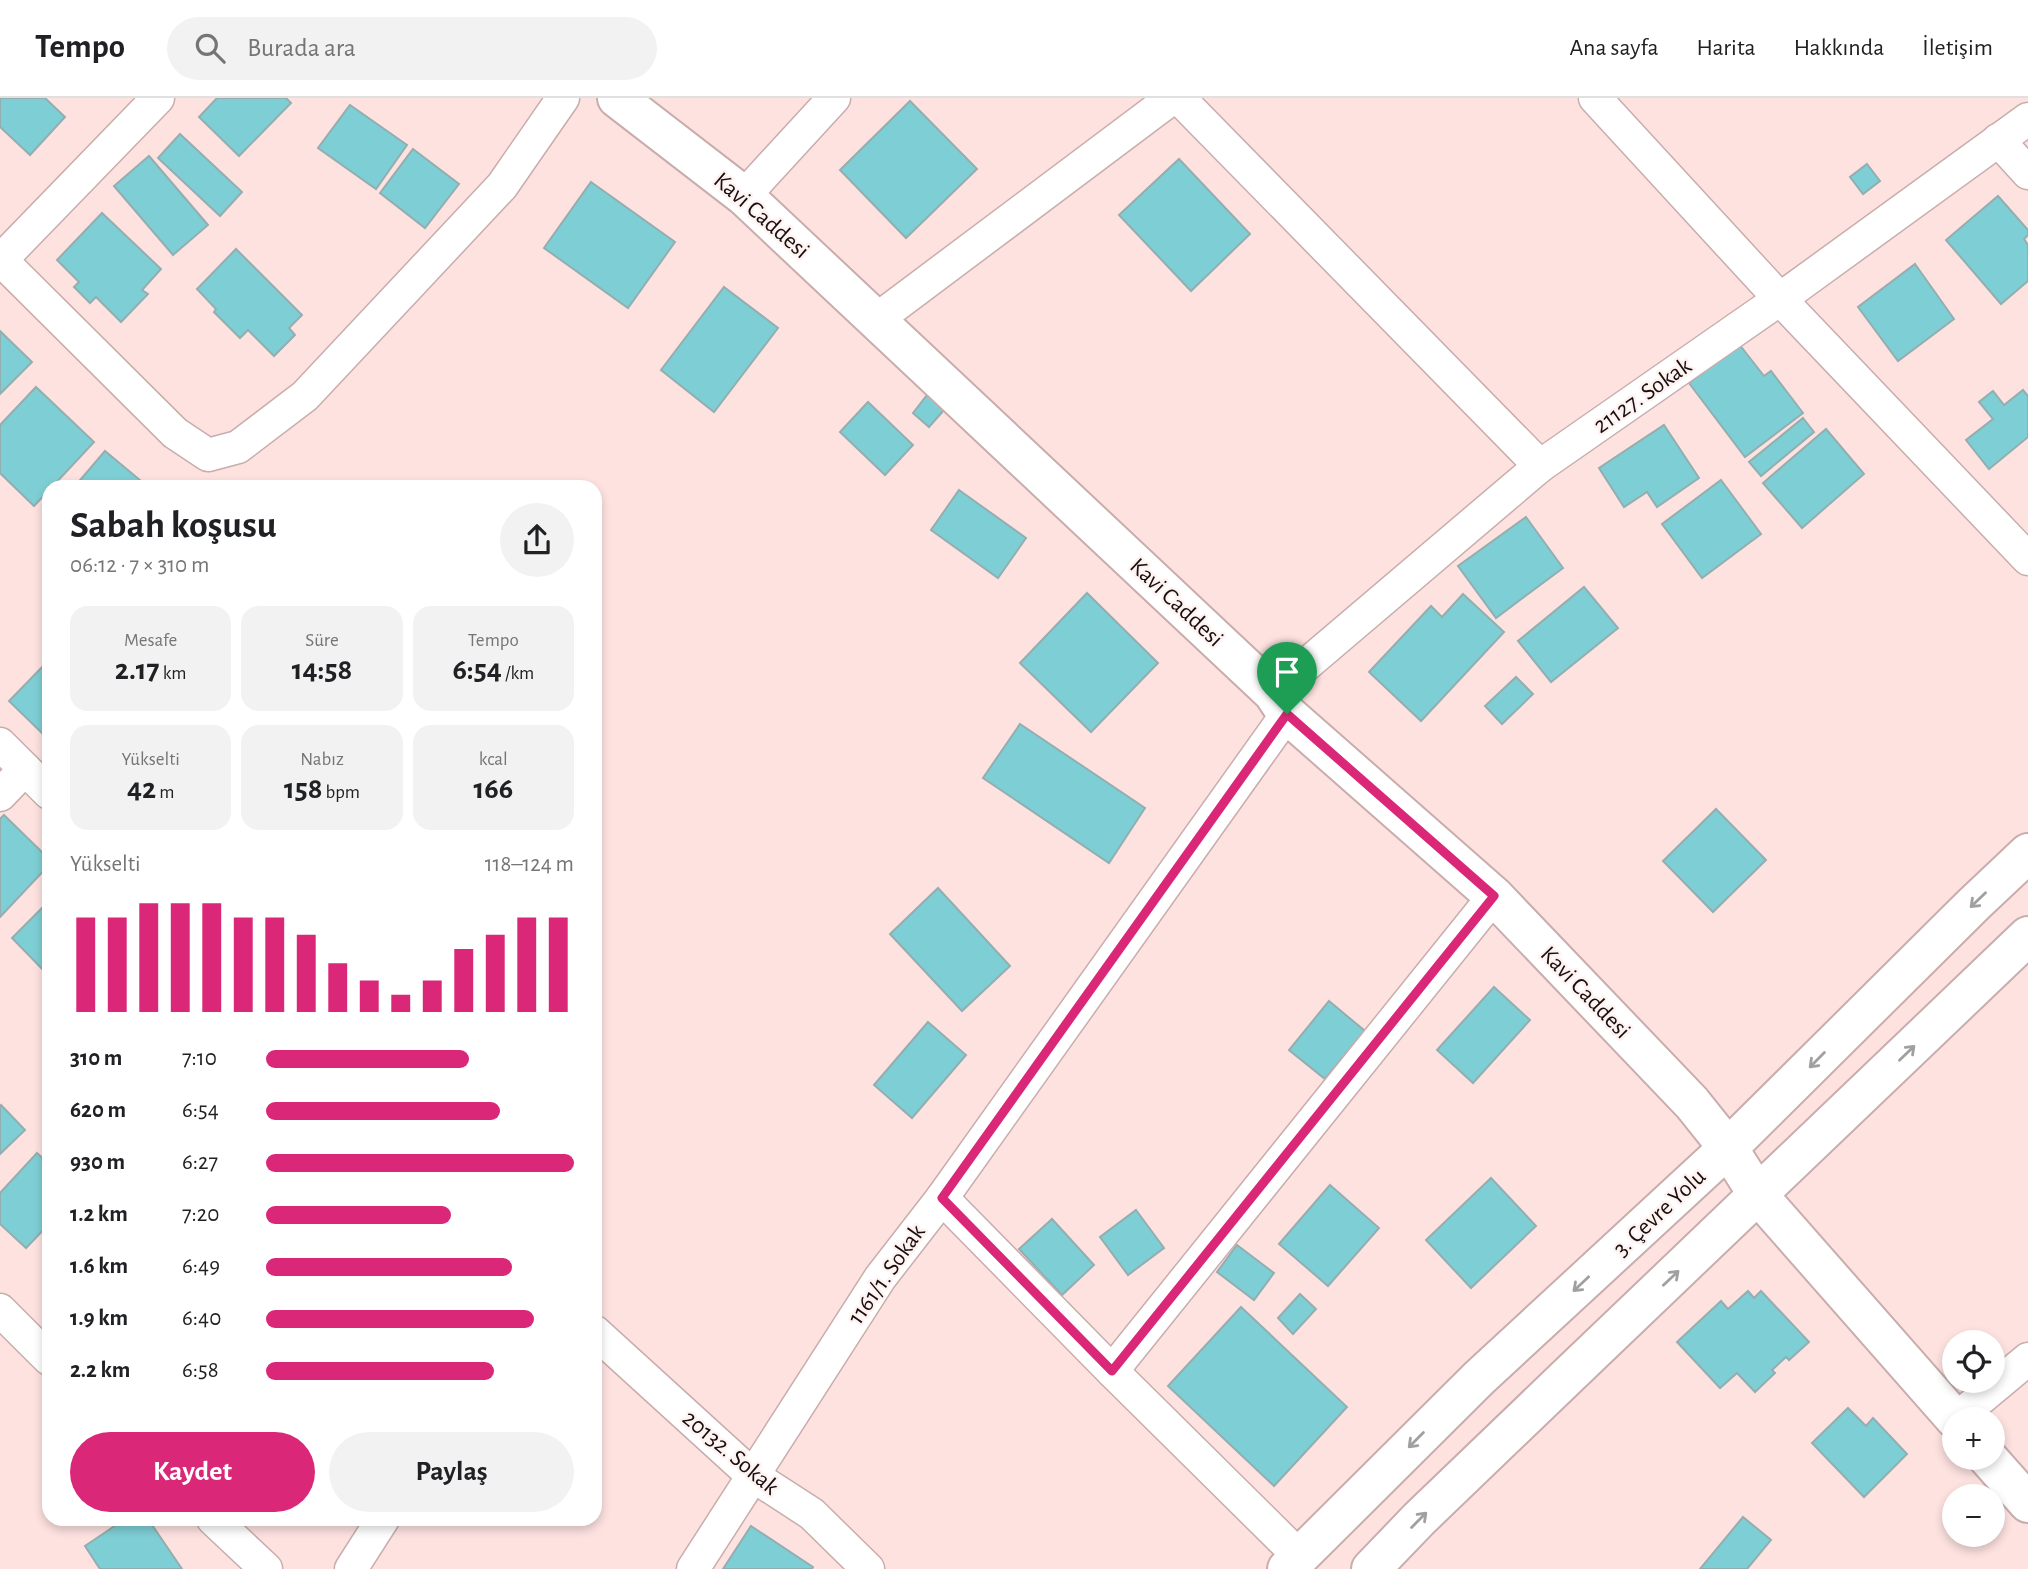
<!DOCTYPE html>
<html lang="tr">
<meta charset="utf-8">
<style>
body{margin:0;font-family:"Alegreya Sans",sans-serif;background:#f2f2f2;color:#202124;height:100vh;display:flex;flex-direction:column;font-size:26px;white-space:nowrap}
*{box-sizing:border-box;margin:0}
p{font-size:23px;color:#757577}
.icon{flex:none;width:38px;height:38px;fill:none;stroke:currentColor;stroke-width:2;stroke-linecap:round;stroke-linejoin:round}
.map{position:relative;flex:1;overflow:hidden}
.side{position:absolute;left:42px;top:382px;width:560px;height:1046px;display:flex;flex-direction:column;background:#fff;border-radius:21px;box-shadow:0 4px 10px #0003}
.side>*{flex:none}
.tools{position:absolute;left:1942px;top:1232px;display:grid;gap:14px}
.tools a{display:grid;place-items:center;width:63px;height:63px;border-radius:50%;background:#fff;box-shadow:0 4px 10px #0003;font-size:35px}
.pin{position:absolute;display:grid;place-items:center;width:60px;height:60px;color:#fff;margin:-72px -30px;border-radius:50% 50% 50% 0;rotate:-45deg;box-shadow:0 0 7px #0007}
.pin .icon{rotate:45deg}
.round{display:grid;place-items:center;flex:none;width:74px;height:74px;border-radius:37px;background:#f2f2f2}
.overview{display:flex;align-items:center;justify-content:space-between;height:119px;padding:0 28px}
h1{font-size:38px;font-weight:600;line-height:52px}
.stats{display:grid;grid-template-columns:repeat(3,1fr);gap:10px;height:119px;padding:7px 28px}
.stats div{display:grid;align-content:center;border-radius:18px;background:#f2f2f2;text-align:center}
.stats b{font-size:30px;font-weight:600}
.stats small{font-size:19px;font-weight:400}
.stats p{font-size:19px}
.chart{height:196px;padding:14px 28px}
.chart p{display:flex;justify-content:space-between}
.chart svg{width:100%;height:126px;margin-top:7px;stroke:#db2777;stroke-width:6}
.button{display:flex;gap:14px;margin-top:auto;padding:14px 28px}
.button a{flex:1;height:80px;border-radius:42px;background:#db2777;color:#fff;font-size:28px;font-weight:600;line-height:80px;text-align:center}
.button a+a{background:#f2f2f2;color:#202124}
ul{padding:0 28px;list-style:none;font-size:23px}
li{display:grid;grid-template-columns:112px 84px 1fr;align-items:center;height:52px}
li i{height:18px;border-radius:9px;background:#db2777}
header{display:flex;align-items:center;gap:42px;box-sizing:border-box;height:98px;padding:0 35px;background:#fff;border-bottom:2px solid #e0e0e0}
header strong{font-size:33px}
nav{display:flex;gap:38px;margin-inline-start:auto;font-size:24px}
.search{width:490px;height:63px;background:#f2f2f2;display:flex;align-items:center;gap:18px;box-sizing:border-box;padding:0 24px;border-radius:38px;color:#757577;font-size:26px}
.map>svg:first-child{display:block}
</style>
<header>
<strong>Tempo</strong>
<div class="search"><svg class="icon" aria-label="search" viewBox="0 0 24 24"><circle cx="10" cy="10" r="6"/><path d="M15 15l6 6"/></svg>Burada ara</div>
<nav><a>Ana sayfa</a><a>Harita</a><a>Hakkında</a><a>İletişim</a></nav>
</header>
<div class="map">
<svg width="2028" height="1471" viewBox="0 0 2028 1471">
<rect width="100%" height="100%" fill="#fde2e0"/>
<!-- building -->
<g fill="#7ecfd5" stroke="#93aeb0" stroke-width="2">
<path d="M0 0H45L65 19 30 57 0 29Z"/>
<path d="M217 0H286L291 5 239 58 199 19Z"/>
<path d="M910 3 977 71 906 140 840 72Z"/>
<path d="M350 7 407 47 376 91 318 50Z"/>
<path d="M180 36 242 94 220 118 158 60Z"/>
<path d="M413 51 459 86 425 130 380 95Z"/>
<path d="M149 58 208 127 173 157 114 88Z"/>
<path d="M1179 61 1250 136 1191 193 1119 117Z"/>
<path d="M1867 66 1880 83 1863 96 1850 79Z"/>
<path d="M591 84 675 144 628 210 544 150Z"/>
<path d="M1998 98 2028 132V137L2024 141 2028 147V183L2001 206 1946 142Z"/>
<path d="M102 115 161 171 142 192 148 196 121 224 96 199 90 205 74 189 79 184 57 162Z"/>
<path d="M236 151 302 217 289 230 295 237 274 258 248 232 240 240 214 214 216 211 197 191Z"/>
<path d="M1915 166 1954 221 1898 263 1858 209Z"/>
<path d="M724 189 778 230 714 314 661 272Z"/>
<path d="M0 233 32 264 0 296Z"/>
<path d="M1739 246 1764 278 1771 273 1803 315 1745 359 1689 285Z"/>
<path d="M36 289 94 344 53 388H49V392L34 408 0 375V327Z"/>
<path d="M2023 292 2028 298V339L1989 371 1966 342 1993 321 1979 304 1993 293 2004 307Z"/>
<path d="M927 297 944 312 929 329 913 315Z"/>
<path d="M868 304 913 347 885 377 840 334Z"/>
<path d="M1803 320 1814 334 1761 378 1749 364Z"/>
<path d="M1664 327 1699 380 1657 409 1647 394 1624 409 1599 370Z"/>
<path d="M1826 331 1864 376 1802 430 1763 385Z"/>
<path d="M105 353 147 388H75Z"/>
<path d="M1721 382 1761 436 1702 480 1662 426Z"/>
<path d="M959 392 1026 440 998 480 931 432Z"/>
<path d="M1526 419 1563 470 1496 520 1458 468Z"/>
<path d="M1584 489 1618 530 1551 584 1518 543Z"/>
<path d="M1087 495 1158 565 1091 634 1020 565Z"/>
<path d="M1463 496 1504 534 1421 623 1369 574 1431 508 1442 519Z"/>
<path d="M49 562V642L9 603Z"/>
<path d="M1516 579 1533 596 1502 626 1485 608Z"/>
<path d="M1020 626 1145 710 1109 765 983 680Z"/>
<path d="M1716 711 1766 762 1713 814 1663 763Z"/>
<path d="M4 717 49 761V767L0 819V721Z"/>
<path d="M938 790 1010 868 962 913 890 836Z"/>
<path d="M49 803V878L12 840Z"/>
<path d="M1494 889 1530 922 1473 985 1437 952Z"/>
<path d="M1329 903 1365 933 1325 981 1289 952Z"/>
<path d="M928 924 966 957 912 1020 874 987Z"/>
<path d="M1 1007 25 1032 0 1056V1008Z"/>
<path d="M37 1055 49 1066V1126L26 1150 0 1126V1095Z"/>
<path d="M1491 1080 1536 1128 1471 1190 1426 1142Z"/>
<path d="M1330 1087 1379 1130 1328 1188 1279 1146Z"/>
<path d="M1136 1112 1164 1150 1128 1177 1100 1139Z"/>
<path d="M1052 1121 1094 1167 1062 1197 1019 1151Z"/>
<path d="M1237 1147 1274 1175 1254 1202 1217 1174Z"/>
<path d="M1748 1193 1754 1200 1761 1193 1809 1244 1789 1262 1786 1259 1772 1272 1775 1275 1755 1294 1737 1275 1720 1290 1677 1244 1721 1203 1728 1211Z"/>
<path d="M1300 1196 1316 1211 1293 1236 1278 1220Z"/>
<path d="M1241 1209 1347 1309 1274 1388 1168 1288Z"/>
<path d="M1848 1310 1866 1328 1873 1320 1907 1356 1864 1399 1812 1345Z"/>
<path d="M1743 1419 1771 1442 1747 1471H1700Z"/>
<path d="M125 1421H148L182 1471H100L85 1448Z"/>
<path d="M751 1428 813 1469 812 1471H723Z"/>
</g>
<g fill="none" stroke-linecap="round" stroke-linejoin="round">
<defs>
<g id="street">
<path d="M1179 0 1540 368"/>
<path d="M1595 0 1780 201 2028 461"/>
<path d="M1998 42 2028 75"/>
<path d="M744 98 834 0"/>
<path d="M1 162 175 335 208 357 238 349 305 298 502 88 563 0"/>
<path d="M0 163 158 0"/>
<path d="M876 222 1172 0"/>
<path d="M1273 595 1540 368 1780 201 2028 21"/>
<path d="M0 646 49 695"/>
<path d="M0 697 25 671"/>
<path d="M942 1100 1112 1273 1299 1458"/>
<path d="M0 1212 49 1261"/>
<path d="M595 1234 752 1377 812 1416 868 1471"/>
<path d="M1112 1273 1494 798"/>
<path d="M1956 1321 2028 1261"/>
<path d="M213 1421 266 1471"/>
<path d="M351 1471 383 1421"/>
<path d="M693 1471 880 1180 942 1100 1287 616"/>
</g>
<g id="secondary">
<path d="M617 0 744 98 1273 595 1287 616 1494 798 1692 1005 1728 1050 1758 1097 1955 1321"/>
<path d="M1988 1360 2028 1405"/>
<path d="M1287 1471 1479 1280 1728 1050 1974 806 2028 755"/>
<path d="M1371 1471 1419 1421 1571 1275 2028 838"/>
</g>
</defs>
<!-- street casing -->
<use href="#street" stroke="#c8adac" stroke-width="35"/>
<!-- secondary casing -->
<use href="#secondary" stroke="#c8adac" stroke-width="42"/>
<!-- street -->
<use href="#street" stroke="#fff" stroke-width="32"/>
<!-- secondary -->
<use href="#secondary" stroke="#fff" stroke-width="38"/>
</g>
<!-- one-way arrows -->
<defs><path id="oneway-shaft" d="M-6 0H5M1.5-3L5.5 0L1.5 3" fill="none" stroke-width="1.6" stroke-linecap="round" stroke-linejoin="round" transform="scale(1.75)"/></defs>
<g stroke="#a29f9f">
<use href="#oneway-shaft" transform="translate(1978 802) rotate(136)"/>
<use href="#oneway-shaft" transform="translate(1907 955) rotate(-44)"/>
<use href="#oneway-shaft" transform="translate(1817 962) rotate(135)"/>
<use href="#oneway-shaft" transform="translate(1671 1180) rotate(-43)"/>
<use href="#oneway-shaft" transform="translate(1581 1186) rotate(137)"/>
<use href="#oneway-shaft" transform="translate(1416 1342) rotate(135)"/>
<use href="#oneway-shaft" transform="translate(1419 1422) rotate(-45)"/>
</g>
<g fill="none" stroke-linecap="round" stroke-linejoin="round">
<defs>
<path id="route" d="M1287 616 1494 798 1112 1273 942 1100Z"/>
</defs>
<!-- route casing -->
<use href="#route" stroke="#fff" stroke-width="14"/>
<!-- route -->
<use href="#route" stroke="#db2777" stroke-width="9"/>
</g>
<g text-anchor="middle" stroke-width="5" stroke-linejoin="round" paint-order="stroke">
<!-- street labels -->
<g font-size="24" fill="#170e0e" stroke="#fff3f2">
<text transform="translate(762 117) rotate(41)" y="8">Kavi Caddesi</text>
<text transform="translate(1642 297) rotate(-35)" y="8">21127. Sokak</text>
<text transform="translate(1177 504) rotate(43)" y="8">Kavi Caddesi</text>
<text transform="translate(1586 894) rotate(46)" y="8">Kavi Caddesi</text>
<text transform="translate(1659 1114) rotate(-43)" y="8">3. Çevre Yolu</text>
<text transform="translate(886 1176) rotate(-55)" y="8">1161/1. Sokak</text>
<text transform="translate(731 1354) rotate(40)" y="8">20132. Sokak</text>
</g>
</g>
</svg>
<div class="tools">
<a><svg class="icon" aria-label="locate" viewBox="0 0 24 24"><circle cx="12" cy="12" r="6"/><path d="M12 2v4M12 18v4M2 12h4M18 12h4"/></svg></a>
<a>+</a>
<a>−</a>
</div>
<div class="pin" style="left:1287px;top:616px;background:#1e9e55"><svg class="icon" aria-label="arrive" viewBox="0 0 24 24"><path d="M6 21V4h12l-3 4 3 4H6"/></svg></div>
<section class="side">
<div class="overview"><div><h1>Sabah koşusu</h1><p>06:12 · 7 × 310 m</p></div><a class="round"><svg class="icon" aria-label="share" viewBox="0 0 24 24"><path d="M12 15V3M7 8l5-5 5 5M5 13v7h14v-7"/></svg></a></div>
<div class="stats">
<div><p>Mesafe</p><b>2.17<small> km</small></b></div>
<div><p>Süre</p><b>14:58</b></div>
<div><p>Tempo</p><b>6:54<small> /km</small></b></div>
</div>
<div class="stats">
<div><p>Yükselti</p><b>42<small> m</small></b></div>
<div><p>Nabız</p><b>158<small> bpm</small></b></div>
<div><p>kcal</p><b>166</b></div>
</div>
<div class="chart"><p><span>Yükselti</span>118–124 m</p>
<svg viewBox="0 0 160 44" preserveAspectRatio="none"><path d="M5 44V11M15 44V11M25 44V6M35 44V6M45 44V6M55 44V11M65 44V11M75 44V17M85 44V27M95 44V33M105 44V38M115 44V33M125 44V22M135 44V17M145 44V11M155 44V11"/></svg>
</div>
<ul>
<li><b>310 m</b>7:10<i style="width:66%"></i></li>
<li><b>620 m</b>6:54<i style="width:76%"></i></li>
<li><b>930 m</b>6:27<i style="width:100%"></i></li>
<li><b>1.2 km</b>7:20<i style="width:60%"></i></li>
<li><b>1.6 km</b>6:49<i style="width:80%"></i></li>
<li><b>1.9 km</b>6:40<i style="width:87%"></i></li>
<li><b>2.2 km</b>6:58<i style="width:74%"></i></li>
</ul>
<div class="button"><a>Kaydet</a><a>Paylaş</a></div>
</section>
</div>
